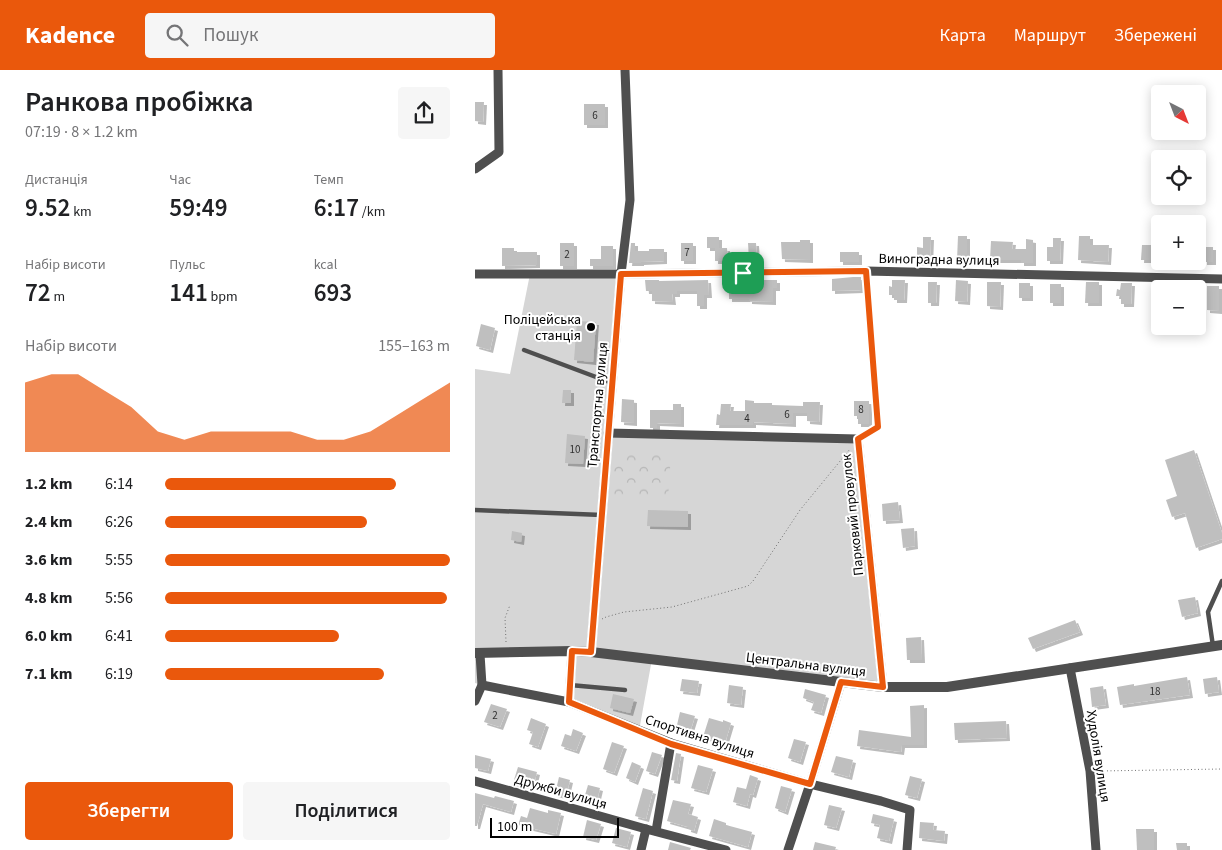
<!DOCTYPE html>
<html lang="uk">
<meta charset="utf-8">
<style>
body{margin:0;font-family:"Source Sans 3",sans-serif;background:#f6f6f6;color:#202124;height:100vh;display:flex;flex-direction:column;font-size:19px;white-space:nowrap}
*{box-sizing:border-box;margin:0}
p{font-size:16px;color:#757577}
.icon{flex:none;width:28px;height:28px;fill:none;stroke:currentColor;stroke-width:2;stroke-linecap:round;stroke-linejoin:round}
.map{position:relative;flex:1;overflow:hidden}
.sheet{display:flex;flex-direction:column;background:#fff;width:475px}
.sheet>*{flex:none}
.needle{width:32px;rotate:138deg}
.controls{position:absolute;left:676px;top:15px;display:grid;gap:10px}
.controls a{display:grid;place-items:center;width:55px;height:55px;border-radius:5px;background:#fff;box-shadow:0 2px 12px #0003;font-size:25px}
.scale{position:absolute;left:15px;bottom:12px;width:129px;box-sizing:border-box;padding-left:5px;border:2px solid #000;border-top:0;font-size:14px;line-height:18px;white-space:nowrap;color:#000;-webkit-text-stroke:4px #fff;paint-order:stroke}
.pin{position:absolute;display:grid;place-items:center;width:42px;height:42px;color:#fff;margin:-21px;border-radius:10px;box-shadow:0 2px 8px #0006}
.round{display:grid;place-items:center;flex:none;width:52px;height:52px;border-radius:5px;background:#f6f6f6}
.summary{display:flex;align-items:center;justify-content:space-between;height:85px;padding:0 25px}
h1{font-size:28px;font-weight:600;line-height:38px}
.figures{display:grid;grid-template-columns:repeat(3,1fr);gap:8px;height:85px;padding:5px 25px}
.figures div{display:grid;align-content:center}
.figures b{font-size:25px;font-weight:600}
.figures small{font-size:14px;font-weight:400}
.figures p{font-size:14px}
.chart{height:140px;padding:10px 25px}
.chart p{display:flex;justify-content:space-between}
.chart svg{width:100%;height:90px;margin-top:5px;fill:#ea580c;opacity:.7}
.action{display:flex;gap:10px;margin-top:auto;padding:10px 25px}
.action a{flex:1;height:58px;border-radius:5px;background:#ea580c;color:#fff;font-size:20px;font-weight:600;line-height:58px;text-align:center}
.action a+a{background:#f6f6f6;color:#202124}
ul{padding:0 25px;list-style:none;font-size:16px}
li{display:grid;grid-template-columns:80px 60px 1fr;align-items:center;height:38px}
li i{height:12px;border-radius:6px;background:#ea580c}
header{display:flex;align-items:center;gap:30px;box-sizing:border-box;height:70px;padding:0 25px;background:#ea580c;color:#fff}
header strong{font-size:24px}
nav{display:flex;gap:28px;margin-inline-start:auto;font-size:18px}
.search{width:350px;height:45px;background:#f6f6f6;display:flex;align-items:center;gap:12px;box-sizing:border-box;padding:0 18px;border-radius:5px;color:#757577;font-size:19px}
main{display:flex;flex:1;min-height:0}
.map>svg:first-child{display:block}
</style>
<header>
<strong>Kadence</strong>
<div class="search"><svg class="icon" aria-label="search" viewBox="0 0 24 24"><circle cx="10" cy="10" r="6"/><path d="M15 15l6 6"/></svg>Пошук</div>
<nav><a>Карта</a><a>Маршрут</a><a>Збережені</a></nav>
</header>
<main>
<section class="sheet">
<div class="summary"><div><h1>Ранкова пробіжка</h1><p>07:19 · 8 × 1.2 km</p></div><a class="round"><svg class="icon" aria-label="share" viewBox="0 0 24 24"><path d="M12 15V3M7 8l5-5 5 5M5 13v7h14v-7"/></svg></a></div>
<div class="figures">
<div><p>Дистанція</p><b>9.52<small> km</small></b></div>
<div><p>Час</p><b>59:49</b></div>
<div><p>Темп</p><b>6:17<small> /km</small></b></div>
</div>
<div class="figures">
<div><p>Набір висоти</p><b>72<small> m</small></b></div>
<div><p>Пульс</p><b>141<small> bpm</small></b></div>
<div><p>kcal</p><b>693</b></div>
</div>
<div class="chart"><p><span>Набір висоти</span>155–163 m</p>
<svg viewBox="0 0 160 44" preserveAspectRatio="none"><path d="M0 44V10L10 6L20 6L30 14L40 22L50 34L60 38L70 34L80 34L90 34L100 34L110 38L120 38L130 34L140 26L150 18L160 10V44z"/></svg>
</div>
<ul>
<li><b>1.2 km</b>6:14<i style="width:81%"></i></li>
<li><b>2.4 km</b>6:26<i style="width:71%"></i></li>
<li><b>3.6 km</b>5:55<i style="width:100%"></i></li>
<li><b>4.8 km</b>5:56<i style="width:99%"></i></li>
<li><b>6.0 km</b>6:41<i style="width:61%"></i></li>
<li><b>7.1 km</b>6:19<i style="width:77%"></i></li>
</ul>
<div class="action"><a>Зберегти</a><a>Поділитися</a></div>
</section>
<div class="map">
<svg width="747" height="780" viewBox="0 0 747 780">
<defs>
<pattern id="park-crowns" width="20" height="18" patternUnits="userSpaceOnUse" patternTransform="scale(1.25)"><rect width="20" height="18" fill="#d6d6d6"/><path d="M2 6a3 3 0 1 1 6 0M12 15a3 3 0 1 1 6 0" fill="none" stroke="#b6b6b6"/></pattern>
<filter id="shadow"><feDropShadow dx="3" dy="3" stdDeviation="0" flood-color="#0004"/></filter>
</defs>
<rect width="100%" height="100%" fill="#fff"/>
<!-- green -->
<path fill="#d6d6d6" d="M55 204H146L133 363 383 369 408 617 177 589 164 661 94 632 97 581 5 584 7 615 0 613V299L35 304Z"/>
<!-- park -->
<path fill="url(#park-crowns)" d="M140 380 196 384 193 429 137 426Z"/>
<!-- building -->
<g fill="#bfbfbf" filter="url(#shadow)">
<path d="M0 32H9L8 52 0 51Z"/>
<rect x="109" y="34" width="21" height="21"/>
<path d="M483 166H492V190H482Z"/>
<path d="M604 166H615V175H634L633 192 603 190Z"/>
<rect x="232" y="167" width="12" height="11"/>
<path d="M448 167H456L455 193 442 192V177L448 178Z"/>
<path d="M578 168H586L585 191H572V177H578Z"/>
<path d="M551 169 558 170V193H546V190H515L516 171 538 172 537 179H551Z"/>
<path d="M325 170H335V190L307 189 306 172H325Z"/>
<rect x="85" y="173" width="14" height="23"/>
<path d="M156 173H160V181H174V179H189V191L166 192V193H154Z"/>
<rect x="206" y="173" width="12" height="18"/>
<path d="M273 173H281L282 190H274Z"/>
<path d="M667 175H679L678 190H666Z"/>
<path d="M126 176H138V196H115V189H126Z"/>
<rect x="729" y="177" width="9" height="15"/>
<path d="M27 178H39V182H62V195L27 196Z"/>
<path d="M240 178H252L253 191H240Z"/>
<rect x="365" y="182" width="19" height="10"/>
<path d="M378 207H386V220L357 221V209Z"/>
<path d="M170 210H184V211L233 210 234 225H229V236H222V221H202V224H197L198 232 177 231V221H171Z"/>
<path d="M272 210H302V218H298V232L274 231V229H254V212L272 211Z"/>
<path d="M417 210H430L429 230H419V225H414V216L417 217Z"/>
<path d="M481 210 493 211 492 232 480 231Z"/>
<path d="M453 212H462L461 233H453Z"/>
<path d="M512 212H526L525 237 512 236Z"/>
<path d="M611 212H624V233H610Z"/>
<rect x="544" y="213" width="11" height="15"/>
<path d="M646 213H657L656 234H646V226H641L642 219 645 220Z"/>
<rect x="575" y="214" width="11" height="19"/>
<path d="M732 216H744V241L732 240Z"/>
<path d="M102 251 121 252 118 292 99 290Z"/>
<path d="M6 254 20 258 15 280 1 276Z"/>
<path d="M88 320H96V333H87Z"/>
<path d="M147 329 159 330V353L146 352Z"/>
<path d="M270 330 279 331V333H297V335L328 336V332H345L344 352 332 351V343H318V354L278 352V355H241L242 344 245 345 246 334H256L255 341H270Z"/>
<path d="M379 331H394V354H383V346H379Z"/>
<path d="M198 334H206V354L182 353V358H175V340H198Z"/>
<path d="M92 364 110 366 108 394 90 393Z"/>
<path d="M719 380 747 463V469L721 478 710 443 697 447 691 430 702 426 690 390Z"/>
<path d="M423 432 425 450 408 451 407 434Z"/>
<path d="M173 440 213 441V457L172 456Z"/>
<path d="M439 458 440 476 428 478 426 459Z"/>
<path d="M37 461 47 463 46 472 36 470Z"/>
<path d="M720 527 723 543 707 547 703 530Z"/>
<path d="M600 550 605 562 558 579 553 568Z"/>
<path d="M446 567 447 590H432L431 568Z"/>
<path d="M712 607 715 625 645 635 642 617 659 614V616Z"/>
<path d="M742 607 744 622 730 624 728 609Z"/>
<path d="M207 609 224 611 222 623 205 621Z"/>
<path d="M254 615 268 617 266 635 252 633Z"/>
<path d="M628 616 631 635 617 637 615 618Z"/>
<path d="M330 619 351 625 346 643 336 640 339 632 328 628Z"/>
<path d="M138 624 159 629 155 643 135 638Z"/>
<path d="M16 634 32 639 25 657 9 652Z"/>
<path d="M449 635V675H427L426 682 382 676 384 660 436 667 435 636Z"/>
<path d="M205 642 220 646 215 662 203 659V655H202Z"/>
<path d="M56 648 71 654 63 677 54 674 58 662 52 660Z"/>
<path d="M234 648 248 652V650L256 653 250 673 228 667Z"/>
<path d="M531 651 532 668 480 670 479 653Z"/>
<path d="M98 659 108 663 101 681 86 676 90 664 96 666Z"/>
<path d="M319 669 331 672 325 692 313 688Z"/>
<path d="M137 672 149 676 139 703 128 699Z"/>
<path d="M177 682 187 685 180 704 171 701Z"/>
<path d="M201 683 206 684 202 711 196 710Z"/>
<path d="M0 685 16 689 13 701 0 698Z"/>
<path d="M361 686 378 690 374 707 356 702Z"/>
<path d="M157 692 166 696 160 712 151 708Z"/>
<path d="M223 695 238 699 231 722 216 718Z"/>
<path d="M43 697 62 702 58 718 38 713Z"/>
<path d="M275 705 283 708 278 725 275 724 272 736 258 732 262 717 271 719Z"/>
<path d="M435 706 447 709 442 728 430 725Z"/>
<path d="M84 707 95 710 91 727 80 724Z"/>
<path d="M113 715 125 718 121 735 108 732Z"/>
<path d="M306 716 317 719 310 742 300 738Z"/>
<path d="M168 718 178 721 171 749 160 746Z"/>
<path d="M0 723 19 728 20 726 39 731 36 742 8 734 2 756H0Z"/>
<path d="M198 730 216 734 213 744 223 747 219 761 213 759V757L192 751Z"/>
<path d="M354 735 367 738 361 758 349 755Z"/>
<path d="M55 738 73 743V740L86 743 81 764 43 755 46 746 52 748Z"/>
<path d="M398 744 419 749 414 771 402 768 405 755 396 753Z"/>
<path d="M239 749 251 753V755L277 762 273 777 234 766Z"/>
<path d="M112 750 126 754 121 770 108 767Z"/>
<path d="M445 752 459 753 458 760 470 761 469 771 444 768Z"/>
<path d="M141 758 156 762 152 777 137 773Z"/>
<path d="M661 759H679V780H662Z"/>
<path d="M195 772 216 778 215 780H193Z"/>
<path d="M340 772 361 777 360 780H338Z"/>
<path d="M701 773H712V780H702Z"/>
</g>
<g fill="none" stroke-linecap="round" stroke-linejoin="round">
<!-- path -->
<g stroke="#717171" stroke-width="1" stroke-dasharray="1 2.5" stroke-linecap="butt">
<path d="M390 365 403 357 391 209"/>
<path d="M127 549 131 547 149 542 197 537 273 516 278 511 325 440 375 379"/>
<path d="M31 572 30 548 35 535"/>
<path d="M625 701 747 699"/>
</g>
<!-- service -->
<g stroke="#4f4f4f" stroke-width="4.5">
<path d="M49 280 137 313"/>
<path d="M0 440 127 445"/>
<path d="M738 576 733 542 747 511"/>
<path d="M95 615 150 620"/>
</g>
<!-- minor -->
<g stroke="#4f4f4f" stroke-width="9">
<path d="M0 99 24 82 23 0"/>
<path d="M0 204H146L391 201 747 209"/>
<path d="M133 363 383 369 408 617"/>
<path d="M116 582 146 204 155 130 150 0"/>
<path d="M595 598 615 701 621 780"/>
<path d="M7 615 94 632 196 673 335 714 406 731 435 740 432 780"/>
<path d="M0 631 7 615 5 584"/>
<path d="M94 632 97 581"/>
<path d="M0 711 171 759 251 780"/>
<path d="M181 761 196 673"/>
<path d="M166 780 171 759"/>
<path d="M313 780 335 714 366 613"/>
</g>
<!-- tertiary -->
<path stroke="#4f4f4f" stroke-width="10" d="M0 583 97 581 116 582 408 617H472L747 575"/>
</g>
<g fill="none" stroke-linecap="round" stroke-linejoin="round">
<defs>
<path id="route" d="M391 201 403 357 383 369 408 617 366 612 335 714 196 674 94 632 97 581 116 582 146 204Z"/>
</defs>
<!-- route casing -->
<use href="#route" stroke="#fff" stroke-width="10"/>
<!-- route -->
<use href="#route" stroke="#ea580c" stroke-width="6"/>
</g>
<!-- markers -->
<circle fill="#000" stroke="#fff" stroke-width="2" cx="116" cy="257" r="5"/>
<g text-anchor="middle" stroke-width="4" stroke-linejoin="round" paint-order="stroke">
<!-- number labels -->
<g font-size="11" fill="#303030">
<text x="120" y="49">6</text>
<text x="212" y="186">7</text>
<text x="92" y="188">2</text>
<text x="386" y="343">8</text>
<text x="312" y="348">6</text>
<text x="272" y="352">4</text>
<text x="100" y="383">10</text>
<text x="680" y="625">18</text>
<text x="20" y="649">2</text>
</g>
<!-- street labels -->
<g font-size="14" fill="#000" stroke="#fff">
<text transform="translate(464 189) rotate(1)" y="5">Виноградна вулиця</text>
<text transform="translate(122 335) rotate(-85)" y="5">Транспортна вулиця</text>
<text transform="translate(377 445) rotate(-96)" y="5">Парковий провулок</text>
<text transform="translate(331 594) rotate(7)" y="5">Центральна вулиця</text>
<text transform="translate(225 666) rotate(18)" y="5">Спортивна вулиця</text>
<text transform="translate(624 686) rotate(81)" y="5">Худолія вулиця</text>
<text transform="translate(86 721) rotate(16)" y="5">Дружби вулиця</text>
</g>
<!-- poi labels -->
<g font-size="14" fill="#000" stroke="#fff" text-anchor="end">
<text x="106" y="254">Поліцейська<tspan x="106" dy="16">станція</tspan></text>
</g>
</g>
</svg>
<div class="controls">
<a><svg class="needle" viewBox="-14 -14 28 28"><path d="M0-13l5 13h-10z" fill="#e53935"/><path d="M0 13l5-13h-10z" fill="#757577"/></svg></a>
<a><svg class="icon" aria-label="locate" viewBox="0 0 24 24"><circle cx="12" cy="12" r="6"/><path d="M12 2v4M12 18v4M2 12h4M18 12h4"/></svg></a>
<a>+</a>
<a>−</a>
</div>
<div class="scale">100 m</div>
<div class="pin" style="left:268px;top:203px;background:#1e9e55"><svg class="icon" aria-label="arrive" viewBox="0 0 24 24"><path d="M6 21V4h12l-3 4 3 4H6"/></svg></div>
</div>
</main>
